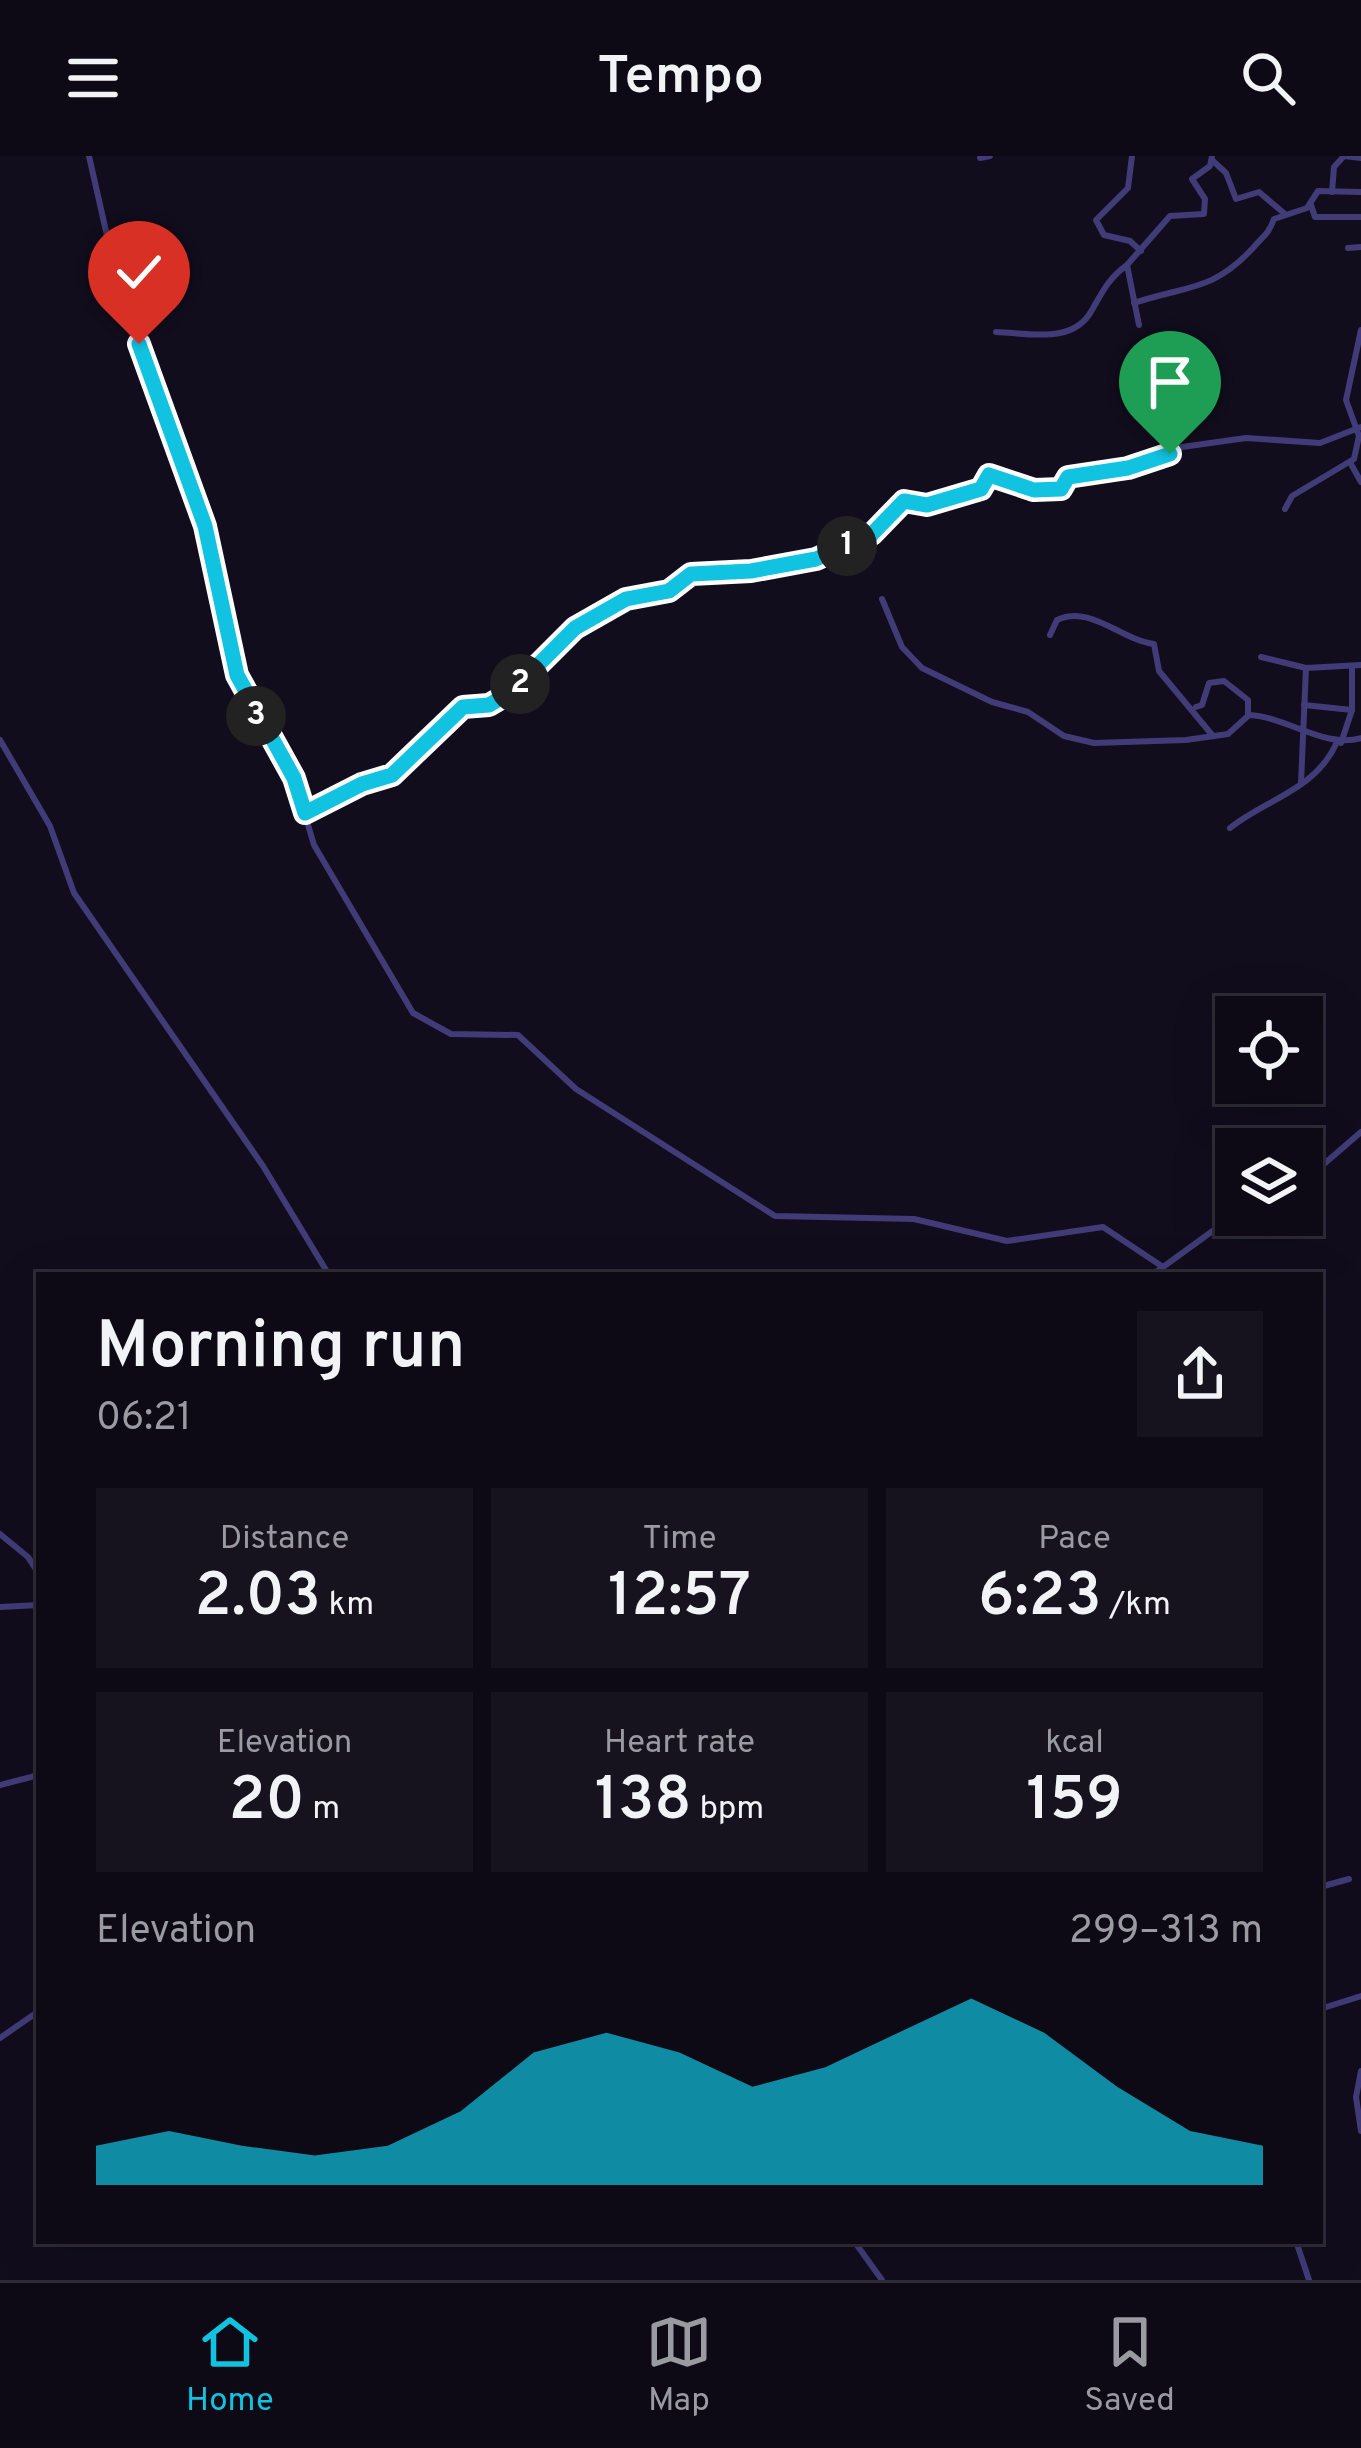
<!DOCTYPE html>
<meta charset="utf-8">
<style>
body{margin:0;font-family:Overpass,sans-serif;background:#16131f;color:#f1f3f6;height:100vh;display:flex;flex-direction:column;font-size:45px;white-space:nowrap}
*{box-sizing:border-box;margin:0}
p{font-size:39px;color:#9a9aa1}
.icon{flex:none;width:66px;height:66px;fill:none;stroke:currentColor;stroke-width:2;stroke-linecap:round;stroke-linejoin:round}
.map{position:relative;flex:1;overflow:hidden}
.drawer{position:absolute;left:36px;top:1116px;width:1287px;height:972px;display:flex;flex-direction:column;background:#0d0a16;border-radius:0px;box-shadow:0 12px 48px #0002,0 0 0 3px #2d2b35}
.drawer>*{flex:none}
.controls{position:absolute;left:1215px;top:840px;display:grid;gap:24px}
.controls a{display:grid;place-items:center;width:108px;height:108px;border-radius:0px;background:#0d0a16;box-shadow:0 12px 48px #0002,0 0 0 3px #2d2b35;font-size:60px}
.pin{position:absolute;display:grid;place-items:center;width:102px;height:102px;color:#fff;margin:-123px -51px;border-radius:50% 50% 50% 0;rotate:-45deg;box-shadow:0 0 12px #0007}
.pin .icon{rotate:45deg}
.km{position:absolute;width:60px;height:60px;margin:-30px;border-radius:50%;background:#222;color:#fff;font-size:33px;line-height:60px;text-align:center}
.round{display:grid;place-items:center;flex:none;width:126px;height:126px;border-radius:0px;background:#16131f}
.summary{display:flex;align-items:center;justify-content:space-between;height:204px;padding:0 60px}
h1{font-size:66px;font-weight:600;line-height:90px}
.stats{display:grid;grid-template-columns:repeat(3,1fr);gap:18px;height:204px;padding:12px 60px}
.stats div{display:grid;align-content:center;border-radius:0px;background:#16131f;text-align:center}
.stats b{font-size:60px;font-weight:600}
.stats small{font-size:33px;font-weight:400}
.stats p{font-size:33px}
.chart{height:336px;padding:24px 60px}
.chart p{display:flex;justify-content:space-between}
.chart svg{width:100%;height:216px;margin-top:12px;fill:#12c2e1;opacity:.7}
header{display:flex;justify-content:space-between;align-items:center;height:156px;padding:0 60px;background:#0d0a16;font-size:54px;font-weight:600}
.menu{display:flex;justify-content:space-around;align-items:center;height:168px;border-top:3px solid #2d2b35;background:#0d0a16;font-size:33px;color:#9a9aa1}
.menu a{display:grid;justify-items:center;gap:6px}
.menu .on{color:#12c2e1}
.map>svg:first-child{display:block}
</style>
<header><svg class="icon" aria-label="menu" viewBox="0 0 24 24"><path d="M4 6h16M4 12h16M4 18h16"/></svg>Tempo<svg class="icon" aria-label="search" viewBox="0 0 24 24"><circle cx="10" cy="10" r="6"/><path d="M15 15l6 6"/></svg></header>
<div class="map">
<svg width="1361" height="2124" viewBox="0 0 1361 2124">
<rect width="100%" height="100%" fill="#110d1d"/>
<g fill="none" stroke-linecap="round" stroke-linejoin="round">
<!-- street -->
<g stroke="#413c78" stroke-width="6">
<path d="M89 0 122 146 204 370 237 519 294 622 314 689 413 857 451 878 518 879 576 933 775 1060 914 1063 1007 1085 1103 1071 1163 1111"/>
<path d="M1132 0 1128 32 1096 64 1104 79 1130 85 1141 95"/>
<path d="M1344 0 1361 2"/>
<path d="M980 2 990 0"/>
<path d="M1212 4 1226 17 1236 43 1259 36 1285 58"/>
<path d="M1332 36 1334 11 1344 0"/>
<path d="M1311 49 1315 61H1361"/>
<path d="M1348 92 1361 91"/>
<path d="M1134 147C1188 129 1212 136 1253 92 1264 79 1268 79 1274 63L1307 52 1318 35 1361 36"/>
<path d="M1139 169 1127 109 1170 60 1204 58 1205 43 1192 23 1210 10 1212 0"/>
<path d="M996 176C1029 177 1073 189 1092 154 1103 135 1108 123 1127 109"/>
<path d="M1351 308 1361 326"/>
<path d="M1285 353 1292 340 1354 303 1359 280 1346 244 1361 174"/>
<path d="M882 443 902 491 922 512 992 546 1028 556 1064 580 1094 587 1186 584 1228 578 1249 559C1288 561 1325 593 1361 582"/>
<path d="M1050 479 1057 464C1090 448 1121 484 1154 488L1159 515 1213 580"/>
<path d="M1261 501 1306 512 1361 509"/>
<path d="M1304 549 1352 554"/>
<path d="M1196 551 1202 549 1209 527 1224 525 1248 544V559"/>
<path d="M0 584 50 670 74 737 263 1010 329 1119"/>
<path d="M1341 587 1352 554V510"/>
<path d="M1301 627 1306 512"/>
<path d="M306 657 362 628 392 619 463 551 489 549 511 536 575 472 625 443 669 435 694 417 751 415 827 399 885 369 904 345C930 346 959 343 986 329L991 318 1034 334 1061 333 1068 321 1150 307 1182 291 1246 282 1320 287 1361 271"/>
<path d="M1230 672C1266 643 1316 634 1337 586"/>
<path d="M1302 1027 1361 976"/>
<path d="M1152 1119 1236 1058"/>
<path d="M0 1378 28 1401 39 1418"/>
<path d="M0 1451 39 1449"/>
<path d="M0 1629 39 1619"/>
<path d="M1320 1731 1349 1723"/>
<path d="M1320 1853 1361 1840"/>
<path d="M0 1882 39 1855"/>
<path d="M1361 1915 1356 1941 1361 1975"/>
<path d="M854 2085 882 2124"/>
<path d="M1296 2085 1309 2124"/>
</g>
</g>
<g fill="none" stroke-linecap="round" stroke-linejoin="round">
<defs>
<path id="route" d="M139 188 205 370 237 519 294 622 305 657 362 628 392 619 463 551 489 549 511 536 575 472 626 443 669 435 691 418 751 415 816 403 872 378 904 345 927 349 981 333 989 319 1034 334 1061 333 1068 321 1128 312 1170 298"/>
</defs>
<!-- route casing -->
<use href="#route" stroke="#fff" stroke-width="24"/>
<!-- route -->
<use href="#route" stroke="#12c2e1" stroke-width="15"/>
</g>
</svg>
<div class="controls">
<a><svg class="icon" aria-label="locate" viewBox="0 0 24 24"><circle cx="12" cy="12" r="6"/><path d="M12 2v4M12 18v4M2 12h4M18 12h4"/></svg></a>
<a><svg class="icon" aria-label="layers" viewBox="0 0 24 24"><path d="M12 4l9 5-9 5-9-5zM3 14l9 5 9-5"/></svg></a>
</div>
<div class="pin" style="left:1170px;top:298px;background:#1e9e55"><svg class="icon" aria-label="arrive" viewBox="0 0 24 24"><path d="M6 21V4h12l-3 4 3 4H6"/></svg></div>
<div class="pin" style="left:139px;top:188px;background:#d93025"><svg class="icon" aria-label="check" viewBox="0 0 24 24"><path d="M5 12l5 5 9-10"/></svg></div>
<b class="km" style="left:847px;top:390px">1</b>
<b class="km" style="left:520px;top:528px">2</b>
<b class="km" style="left:256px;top:560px">3</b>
<section class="drawer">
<div class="summary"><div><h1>Morning run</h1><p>06:21</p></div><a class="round"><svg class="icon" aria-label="share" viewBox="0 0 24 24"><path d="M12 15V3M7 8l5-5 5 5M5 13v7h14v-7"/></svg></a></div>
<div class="stats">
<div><p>Distance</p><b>2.03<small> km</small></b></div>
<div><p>Time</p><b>12:57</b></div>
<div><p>Pace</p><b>6:23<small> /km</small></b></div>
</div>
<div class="stats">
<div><p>Elevation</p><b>20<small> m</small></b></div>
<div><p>Heart rate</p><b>138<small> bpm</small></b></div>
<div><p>kcal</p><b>159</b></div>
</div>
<div class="chart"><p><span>Elevation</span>299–313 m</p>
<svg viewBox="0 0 160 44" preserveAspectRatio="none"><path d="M0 44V36L10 33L20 36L30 38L40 36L50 29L60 17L70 13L80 17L90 24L100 20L110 13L120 6L130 13L140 24L150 33L160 36V44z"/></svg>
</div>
</section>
</div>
<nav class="menu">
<a class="on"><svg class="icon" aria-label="home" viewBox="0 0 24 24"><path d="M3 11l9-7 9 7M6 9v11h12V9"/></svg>Home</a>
<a><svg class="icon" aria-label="map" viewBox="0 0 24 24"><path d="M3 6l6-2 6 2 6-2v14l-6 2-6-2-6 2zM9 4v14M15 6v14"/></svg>Map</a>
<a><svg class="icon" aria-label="saved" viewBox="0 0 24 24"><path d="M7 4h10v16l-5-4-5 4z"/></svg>Saved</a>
</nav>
